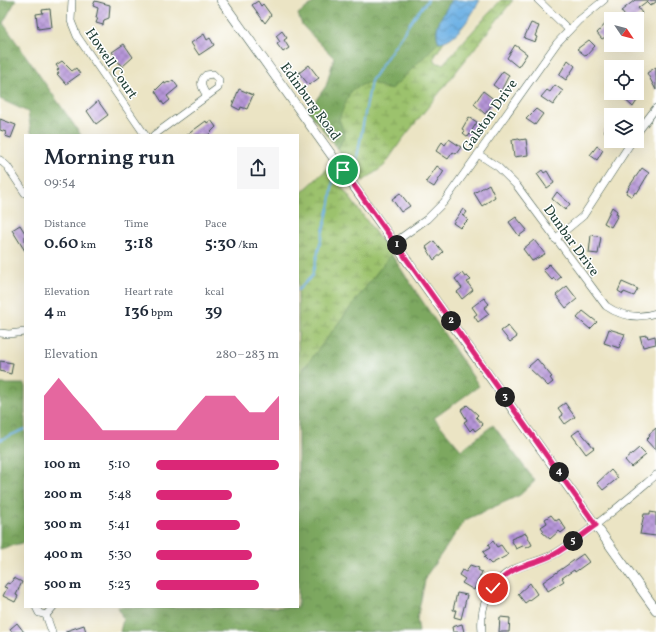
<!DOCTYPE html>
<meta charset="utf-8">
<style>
body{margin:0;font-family:Vollkorn,serif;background:#f6f6f7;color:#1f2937;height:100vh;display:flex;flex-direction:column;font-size:15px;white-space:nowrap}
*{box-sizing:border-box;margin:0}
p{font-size:13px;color:#747a83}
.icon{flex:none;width:22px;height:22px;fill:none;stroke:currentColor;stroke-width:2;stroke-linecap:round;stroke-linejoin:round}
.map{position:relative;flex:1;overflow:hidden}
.side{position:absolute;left:24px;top:134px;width:275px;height:474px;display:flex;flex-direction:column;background:#fff;border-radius:0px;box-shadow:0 4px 16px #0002}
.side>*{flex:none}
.needle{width:26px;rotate:125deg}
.tools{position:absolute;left:604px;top:12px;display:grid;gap:8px}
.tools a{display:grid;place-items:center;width:40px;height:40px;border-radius:0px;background:#fff;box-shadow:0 4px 16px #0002;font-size:20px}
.pin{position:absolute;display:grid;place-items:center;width:34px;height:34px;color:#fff;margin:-17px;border:2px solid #fff;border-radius:50%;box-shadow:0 1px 4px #0007}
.km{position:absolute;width:20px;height:20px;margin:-10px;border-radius:50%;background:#222;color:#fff;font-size:11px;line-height:20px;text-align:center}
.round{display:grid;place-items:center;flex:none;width:42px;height:42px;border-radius:0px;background:#f6f6f7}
.overview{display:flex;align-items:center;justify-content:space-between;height:68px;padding:0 20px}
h1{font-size:22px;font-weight:600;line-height:30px}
.figures{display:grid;grid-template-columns:repeat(3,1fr);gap:6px;height:68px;padding:4px 20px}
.figures div{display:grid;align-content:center}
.figures b{font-size:17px;font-weight:600}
.figures small{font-size:11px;font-weight:400}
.figures p{font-size:11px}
.chart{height:112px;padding:8px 20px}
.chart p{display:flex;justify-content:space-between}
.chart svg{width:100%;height:72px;margin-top:4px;fill:#db2777;opacity:.7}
ul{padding:0 20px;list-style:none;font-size:13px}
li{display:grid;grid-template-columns:64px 48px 1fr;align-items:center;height:30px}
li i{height:10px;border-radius:5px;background:#db2777}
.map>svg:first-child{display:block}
</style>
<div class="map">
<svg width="656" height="632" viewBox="0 0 656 632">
<defs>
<pattern id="forest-crowns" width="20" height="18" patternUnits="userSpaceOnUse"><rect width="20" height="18" fill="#7da860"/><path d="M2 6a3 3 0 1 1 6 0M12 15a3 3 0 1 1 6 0" fill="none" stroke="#668a50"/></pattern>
<pattern id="wetland-marsh" width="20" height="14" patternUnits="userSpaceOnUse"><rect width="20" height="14" fill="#9cc26d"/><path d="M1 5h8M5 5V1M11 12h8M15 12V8" fill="none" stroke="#7f9f5a"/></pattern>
<pattern id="water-waves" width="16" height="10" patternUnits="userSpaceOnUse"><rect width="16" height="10" fill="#70b2e5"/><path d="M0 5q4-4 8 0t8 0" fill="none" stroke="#5b92ba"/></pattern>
<pattern id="building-cross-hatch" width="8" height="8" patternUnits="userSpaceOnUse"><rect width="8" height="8" fill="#b695d8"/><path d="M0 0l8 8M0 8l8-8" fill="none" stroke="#937bb0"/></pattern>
</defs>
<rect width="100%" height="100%" fill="#fff"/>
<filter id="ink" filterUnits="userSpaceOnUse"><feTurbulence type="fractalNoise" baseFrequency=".025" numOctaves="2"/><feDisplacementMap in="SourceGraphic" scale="8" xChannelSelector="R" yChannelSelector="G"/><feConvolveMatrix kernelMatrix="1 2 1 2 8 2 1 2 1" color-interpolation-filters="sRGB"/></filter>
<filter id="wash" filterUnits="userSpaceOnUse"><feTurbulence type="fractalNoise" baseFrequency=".012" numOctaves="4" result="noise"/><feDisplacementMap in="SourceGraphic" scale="16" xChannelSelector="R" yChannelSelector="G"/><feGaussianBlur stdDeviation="0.9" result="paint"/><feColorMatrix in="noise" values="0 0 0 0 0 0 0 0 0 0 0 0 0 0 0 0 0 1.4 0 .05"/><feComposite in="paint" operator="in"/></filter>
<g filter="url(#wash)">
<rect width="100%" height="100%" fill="#ebe4c4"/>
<!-- forest -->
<g fill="url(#forest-crowns)" stroke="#4e724a">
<path d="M0 0H16L3 23 81 135H34L31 132 28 112 0 99Z"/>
<path d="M317 0H452C444 13 432 27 439 42L391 90 369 82 339 119 345 135 338 149 308 111 326 86 334 58 302 25 298 14Z"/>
<path d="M391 254 479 386 434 418 461 450 493 425 535 481 520 495 465 520 426 576 417 619 419 632H120L123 619 118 607H298V376Z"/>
<path d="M0 384H25V542L0 549Z"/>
</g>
<!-- wetland -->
<g fill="url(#wetland-marsh)" stroke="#5e8050">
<path d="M501 0H513L401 141 384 166 363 181 338 149 345 135 339 119 351 90 369 82 391 90 439 42 444 41 434 58 437 63 443 64Z"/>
<path d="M328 168 391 254 298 376V196Z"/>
</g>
<!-- water -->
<path fill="url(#water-waves)" stroke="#48788c" d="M452 0H480C472 14 457 41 439 42 432 27 444 13 452 0Z"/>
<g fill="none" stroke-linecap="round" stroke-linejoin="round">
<!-- stream -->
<g stroke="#70b2e5" stroke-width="2">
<path d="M346 171 356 163 371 81 414 17 428 0"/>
<path d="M298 290 312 276 330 203 333 181 342 174"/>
<path d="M0 440 25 429"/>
</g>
</g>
<g id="blocks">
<!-- building -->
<g fill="url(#building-cross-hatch)">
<path d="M635 0H656V2L650 6 646 2 638 8 642 13 634 19H627L621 11Z"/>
<path d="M95 1 110 5 109 18 104 20 103 25 96 23 98 18H96L98 8 93 6Z"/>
<path d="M258 1 261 6 263 4 271 15 265 23 252 5Z"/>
<path d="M50 9 52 27 38 29 36 14 43 13 42 10Z"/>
<path d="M611 18V34L602 39 597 33Z"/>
<path d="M531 23 539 26 535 36 537 37 535 42 524 38Z"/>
<path d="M282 31 287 38 284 40 289 48 283 52 277 44 280 42 276 36Z"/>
<path d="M204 34 207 40 210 38 214 45 199 55 191 43Z"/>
<path d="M589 40 595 46 586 56 577 49Z"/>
<path d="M124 44 133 57 122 67 112 52Z"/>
<path d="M515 45 527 54 518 67 507 58Z"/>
<path d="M568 60 575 66 566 80 559 75Z"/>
<path d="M62 61 72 71 76 68 80 74 66 84 57 74 59 73 57 70 59 69 56 65Z"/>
<path d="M309 65 319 78 309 85 299 73Z"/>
<path d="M656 67V90L647 73Z"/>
<path d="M503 71 509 75 501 91 493 85Z"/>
<path d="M173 80 178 87 167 96 170 100 164 105 155 91 164 82 165 84 168 82 169 83Z"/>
<path d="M555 85 563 91 553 105 541 97 547 90 550 92Z"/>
<path d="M239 89 253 95 247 109 241 107 240 110 232 106Z"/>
<path d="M483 91 495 100 485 114 474 104Z"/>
<path d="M625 93H642L633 107 622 97Z"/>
<path d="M98 101 108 115 96 124 87 111Z"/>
<path d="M536 109 543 114 535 125 526 119Z"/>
<path d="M469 117 477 122 468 137 463 133 465 131 462 129Z"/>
<path d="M0 119 16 125 11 138 5 136 6 132 0 130Z"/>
<path d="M211 120 216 127 208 135H187L206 121 207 123Z"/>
<path d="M611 120V135L604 131Z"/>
<path d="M449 139 461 147 456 154 453 152 448 159 436 151 442 142 445 145Z"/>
<path d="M519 139 520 140 526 139 528 155 514 157 512 140Z"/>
<path d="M597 146 603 150 597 160 590 155Z"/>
<path d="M437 166 444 171 434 187 426 182Z"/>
<path d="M642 168 649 173 637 193 635 192 632 197 626 193 629 188H628Z"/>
<path d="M542 170 544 173 547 171 554 183 547 188 537 174Z"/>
<path d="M489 184 495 197 482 206 474 193Z"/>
<path d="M557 192 570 204 565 210 552 199Z"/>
<path d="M400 193 410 206 401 212 392 199Z"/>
<path d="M612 207 617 211 616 214 618 215 611 227 604 223Z"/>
<path d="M463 209 467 212 464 216 462 215 468 220 460 228 453 223Z"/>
<path d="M516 217 527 230 519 236 509 222Z"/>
<path d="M20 225 25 233V251L12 230Z"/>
<path d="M591 235 601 237 598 254 589 253Z"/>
<path d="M534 240 545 254 532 261 523 249Z"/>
<path d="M434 241 443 252 434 260 426 247Z"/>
<path d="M549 264 561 277 556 281 554 278 552 280 543 270Z"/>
<path d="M462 273 465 277 467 276 471 280 467 282 473 290 462 299 457 292 462 288 455 279Z"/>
<path d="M622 282 638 289 634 296 624 292 623 294 618 291Z"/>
<path d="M567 286 577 299 566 308 556 295Z"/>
<path d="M484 298 489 304 484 308 489 314 478 322 474 316 477 314 472 307Z"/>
<path d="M583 311 597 322 590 329 577 318Z"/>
<path d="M508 326 517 337 510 342 501 331Z"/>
<path d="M609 329 625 334 619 348 604 343Z"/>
<path d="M647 335 648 338 655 336 656 344 643 347 640 336Z"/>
<path d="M537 359 552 377 550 378 553 382 548 386 528 367Z"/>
<path d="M0 361 13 363 11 374 0 371Z"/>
<path d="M565 403 575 417 565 424 560 417 563 415 558 408Z"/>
<path d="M467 405 478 415 476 417 483 425 475 431 473 428 470 431 464 422 467 420 461 410Z"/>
<path d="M656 428V451L646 440 650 436 649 434Z"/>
<path d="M579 430 594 448 586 454 572 435Z"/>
<path d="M639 448 646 455 631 467 625 460Z"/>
<path d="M611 470 618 478 603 490 597 483Z"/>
<path d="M650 512 656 513V536L640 534 644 514H650Z"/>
<path d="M551 515 556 521 559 519 566 529 561 533 559 531 550 539 542 532 544 531 541 527 547 523 545 519Z"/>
<path d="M526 533 532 545 526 548 525 545 516 549 511 539Z"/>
<path d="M493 541 497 547 501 545 508 555 491 564 484 557 486 556 483 552 490 548 488 545Z"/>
<path d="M583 554 589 562 575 572 574 570 562 578 564 581 548 591 543 582Z"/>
<path d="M470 565 479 568 478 570 482 572 474 590 462 583 465 579 459 575 462 570 466 572Z"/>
<path d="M14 578 22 582 16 595 18 596 15 602 3 596 7 588 4 587 7 583 10 584Z"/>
<path d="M530 583 537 594 525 603 518 594Z"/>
<path d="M457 593 467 595 461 619 454 617 456 610H453Z"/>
<path d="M500 617 510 618 509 632H499Z"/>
<path d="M17 623 24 632H12L10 629Z"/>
<path d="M462 624 464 632H453L452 627Z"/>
<path d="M84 625 86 632H66V631Z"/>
</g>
</g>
</g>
<g filter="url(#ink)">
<use href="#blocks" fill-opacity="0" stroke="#3e564a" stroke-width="1"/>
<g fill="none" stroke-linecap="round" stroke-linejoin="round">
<defs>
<g id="minor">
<path d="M72 0 71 21 77 36 145 135"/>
<path d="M538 0 569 30"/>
<path d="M637 133 656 108"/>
<path d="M154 135 218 88 219 80 213 74 206 75C198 82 202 88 207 96"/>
<path d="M478 154 498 167 517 186 606 306C622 317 638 319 656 313"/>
<path d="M0 160 7 166 25 193"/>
<path d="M555 239 583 216 632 141"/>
<path d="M395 242 427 219 444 202 557 43 578 21 604 0"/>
<path d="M0 333 9 334 25 332"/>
<path d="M36 607 39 613 46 615 53 607"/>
<path d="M46 615 52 632"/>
<path d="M482 632C480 612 486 593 500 579 516 563 539 564 558 552 593 529 624 502 656 475"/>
</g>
<path id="major" d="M221 0 656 610"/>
</defs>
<!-- minor casing -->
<use href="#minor" stroke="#3e564a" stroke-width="8"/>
<!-- major casing -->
<use href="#major" stroke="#3e564a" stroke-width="10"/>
<!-- minor -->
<use href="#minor" stroke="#fff" stroke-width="7"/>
<!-- major -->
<use href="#major" stroke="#fff" stroke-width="9"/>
</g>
</g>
<g fill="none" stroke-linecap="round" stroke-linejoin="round" filter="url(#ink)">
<defs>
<path id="route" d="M343 170 596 525C583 534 570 545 555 554 529 568 516 561 493 588"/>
</defs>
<!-- route casing -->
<use href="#route" stroke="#fff" stroke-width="8"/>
<!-- route -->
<use href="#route" stroke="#db2777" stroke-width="5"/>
</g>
<g text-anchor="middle" stroke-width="3" stroke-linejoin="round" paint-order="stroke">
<!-- street labels -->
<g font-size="14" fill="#1f3d34" stroke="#fff">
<text transform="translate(112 63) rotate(56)" y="5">Howell Court</text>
<text transform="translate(311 101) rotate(54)" y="5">Edinburg Road</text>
<text transform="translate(489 115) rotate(-55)" y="5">Galston Drive</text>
<text transform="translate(572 240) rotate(54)" y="5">Dunbar Drive</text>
</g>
</g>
</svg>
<div class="tools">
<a><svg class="needle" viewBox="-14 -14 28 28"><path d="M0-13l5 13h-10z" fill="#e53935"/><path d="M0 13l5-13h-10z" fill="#747a83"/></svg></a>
<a><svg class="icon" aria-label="locate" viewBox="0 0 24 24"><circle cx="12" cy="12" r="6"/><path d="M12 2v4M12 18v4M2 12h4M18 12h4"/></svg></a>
<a><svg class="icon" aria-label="layers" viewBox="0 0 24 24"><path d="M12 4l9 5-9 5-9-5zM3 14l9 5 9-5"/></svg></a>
</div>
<div class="pin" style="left:343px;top:170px;background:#1e9e55"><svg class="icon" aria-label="arrive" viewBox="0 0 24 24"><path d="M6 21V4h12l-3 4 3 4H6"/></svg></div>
<div class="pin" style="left:493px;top:588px;background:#d93025"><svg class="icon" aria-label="check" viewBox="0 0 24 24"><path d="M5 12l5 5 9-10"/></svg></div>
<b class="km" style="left:397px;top:245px">1</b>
<b class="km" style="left:451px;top:321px">2</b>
<b class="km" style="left:505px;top:397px">3</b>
<b class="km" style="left:559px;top:472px">4</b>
<b class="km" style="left:573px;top:541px">5</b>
<section class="side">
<div class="overview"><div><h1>Morning run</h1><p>09:54</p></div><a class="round"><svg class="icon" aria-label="share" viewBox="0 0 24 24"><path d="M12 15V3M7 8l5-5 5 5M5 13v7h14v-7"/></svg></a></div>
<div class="figures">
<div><p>Distance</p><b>0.60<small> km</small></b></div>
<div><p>Time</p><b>3:18</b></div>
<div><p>Pace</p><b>5:30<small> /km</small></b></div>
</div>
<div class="figures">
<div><p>Elevation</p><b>4<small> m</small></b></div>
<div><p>Heart rate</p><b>136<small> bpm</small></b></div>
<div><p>kcal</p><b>39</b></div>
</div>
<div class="chart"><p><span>Elevation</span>280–283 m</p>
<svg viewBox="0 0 160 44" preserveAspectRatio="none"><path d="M0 44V17L10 6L20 17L30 27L40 38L50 38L60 38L70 38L80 38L90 38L100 27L110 17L120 17L130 17L140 27L150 27L160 17V44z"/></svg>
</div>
<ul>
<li><b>100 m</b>5:10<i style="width:100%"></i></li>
<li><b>200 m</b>5:48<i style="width:62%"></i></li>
<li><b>300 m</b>5:41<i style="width:68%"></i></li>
<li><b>400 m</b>5:30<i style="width:78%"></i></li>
<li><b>500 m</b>5:23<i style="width:84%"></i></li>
</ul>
</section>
</div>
